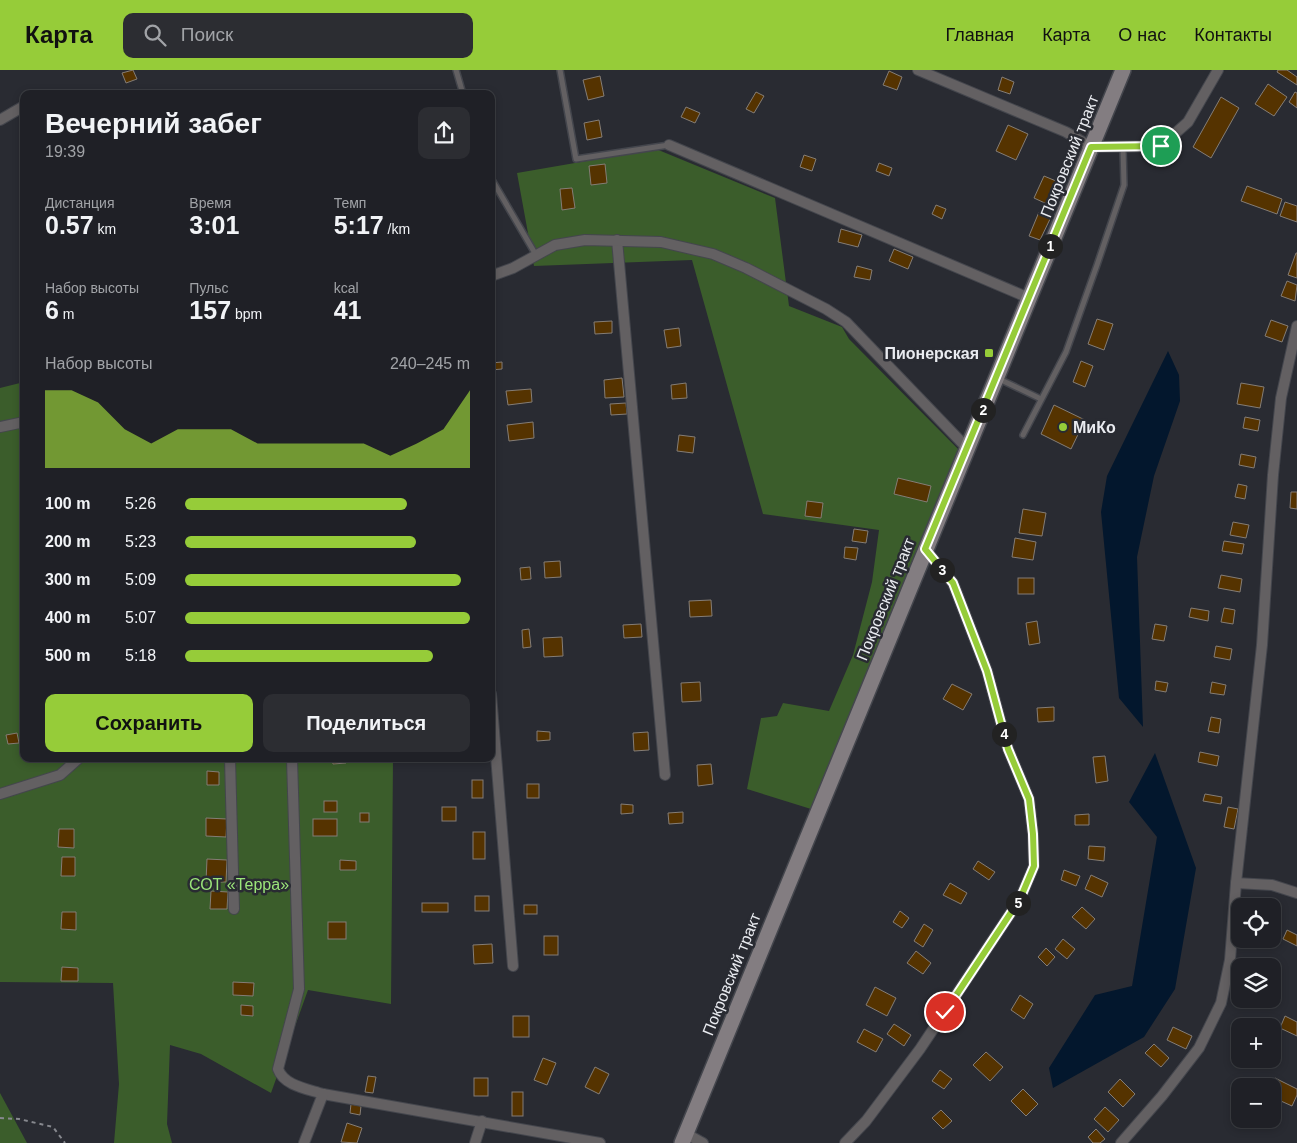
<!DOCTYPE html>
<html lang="ru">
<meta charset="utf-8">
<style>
body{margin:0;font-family:Arial,sans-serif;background:#2c2d32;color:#f1f3f6;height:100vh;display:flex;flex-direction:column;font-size:19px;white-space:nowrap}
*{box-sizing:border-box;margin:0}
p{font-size:16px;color:#a1a3a7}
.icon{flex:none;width:28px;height:28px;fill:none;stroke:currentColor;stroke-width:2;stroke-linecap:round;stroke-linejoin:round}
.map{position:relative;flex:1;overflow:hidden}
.panel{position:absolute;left:20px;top:20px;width:475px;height:672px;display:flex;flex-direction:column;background:#1f2026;border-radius:10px;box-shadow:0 2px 8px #0003,0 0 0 1px #3c3e43}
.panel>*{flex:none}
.tools{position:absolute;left:1231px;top:828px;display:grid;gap:10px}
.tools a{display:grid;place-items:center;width:50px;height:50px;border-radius:10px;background:#1f2026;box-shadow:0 2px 8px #0003,0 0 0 1px #3c3e43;font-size:25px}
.pin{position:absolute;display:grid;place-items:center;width:42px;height:42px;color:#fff;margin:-21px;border:2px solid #fff;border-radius:50%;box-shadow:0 1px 5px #0007}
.km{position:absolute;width:25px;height:25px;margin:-12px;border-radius:50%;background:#222;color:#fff;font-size:14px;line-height:25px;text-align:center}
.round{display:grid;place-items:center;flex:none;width:52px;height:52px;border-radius:10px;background:#2c2d32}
.headline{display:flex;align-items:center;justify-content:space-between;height:85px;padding:0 25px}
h1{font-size:28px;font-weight:700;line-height:38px}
.stats{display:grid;grid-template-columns:repeat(3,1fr);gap:8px;height:85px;padding:5px 25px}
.stats div{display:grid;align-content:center}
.stats b{font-size:25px;font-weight:700}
.stats small{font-size:14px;font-weight:400}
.stats p{font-size:14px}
.chart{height:140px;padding:10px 25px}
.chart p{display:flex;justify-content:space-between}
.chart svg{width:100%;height:90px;margin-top:5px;fill:#96cc39;opacity:.7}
.cta{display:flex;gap:10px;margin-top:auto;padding:10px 25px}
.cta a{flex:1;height:58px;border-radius:10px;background:#96cc39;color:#111;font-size:20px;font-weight:700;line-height:58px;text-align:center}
.cta a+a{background:#2c2d32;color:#f1f3f6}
ul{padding:0 25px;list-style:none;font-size:16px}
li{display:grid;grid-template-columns:80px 60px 1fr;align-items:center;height:38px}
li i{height:12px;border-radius:6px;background:#96cc39}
header{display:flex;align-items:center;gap:30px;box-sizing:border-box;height:70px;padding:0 25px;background:#96cc39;color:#111}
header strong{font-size:24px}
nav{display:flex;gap:28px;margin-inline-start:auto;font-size:18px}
.search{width:350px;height:45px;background:#2c2d32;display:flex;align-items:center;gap:12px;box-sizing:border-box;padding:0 18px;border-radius:10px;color:#a1a3a7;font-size:19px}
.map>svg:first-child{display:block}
</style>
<header>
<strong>Карта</strong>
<div class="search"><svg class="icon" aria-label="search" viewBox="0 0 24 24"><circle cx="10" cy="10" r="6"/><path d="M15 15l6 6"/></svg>Поиск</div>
<nav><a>Главная</a><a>Карта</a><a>О нас</a><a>Контакты</a></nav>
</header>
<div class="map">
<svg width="1297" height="1073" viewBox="0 0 1297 1073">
<rect width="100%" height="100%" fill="#292b32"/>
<!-- green -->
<g fill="#3b5d2b">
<path d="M656 79 775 128 789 236 842 257 849 269 958 379 811 739 747 719 761 648 777 646 783 633 829 641 853 585 872 512 879 460 763 444 692 190 534 196 517 103Z"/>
<path d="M24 312V689H393L391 934 308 920 271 1023 201 984 170 975 167 1054 172 1073H114L119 1014 113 913 0 912V318Z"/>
<path d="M0 1023 27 1073H0Z"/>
</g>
<!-- water -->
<g fill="#03172d">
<path d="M1168 281 1179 305 1180 331 1154 406 1137 487 1143 657 1119 628 1101 442 1107 406Z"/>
<path d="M1155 683 1196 798 1175 919 1144 967 1053 1018 1049 998 1095 925 1132 916 1157 767 1129 732Z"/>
</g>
<!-- building -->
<g fill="#530" stroke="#847d76">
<path d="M133 0 137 9 126 13 122 3Z"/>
<path d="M1278 0H1287L1297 7V15L1277 2Z"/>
<path d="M889 1 902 7 897 20 883 15Z"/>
<path d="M600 6 604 26 588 30 583 10Z"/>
<path d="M1002 7 1014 12 1010 24 998 20Z"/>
<path d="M1268 14 1287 27 1274 46 1255 34Z"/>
<path d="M756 22 764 26 754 43 746 39Z"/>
<path d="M1295 22 1297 23V38L1289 32Z"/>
<path d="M1221 27 1239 38 1211 88 1193 77Z"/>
<path d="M686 37 700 43 695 53 681 47Z"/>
<path d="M599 50 602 67 587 70 584 53Z"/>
<path d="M1008 55 1028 64 1016 90 996 81Z"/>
<path d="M804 85 816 89 812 101 800 97Z"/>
<path d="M879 93 892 98 889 106 876 101Z"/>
<path d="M605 94 607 113 591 115 589 96Z"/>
<path d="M1044 106 1056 111 1047 134 1034 128Z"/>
<path d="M1247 116 1282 129 1277 144 1241 131Z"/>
<path d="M572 118 575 138 562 140 560 119Z"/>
<path d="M1285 132 1297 136V152L1280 146Z"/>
<path d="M936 135 946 139 942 149 932 144Z"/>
<path d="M1039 142 1051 147 1040 170 1029 166Z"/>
<path d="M841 159 862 165 858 177 838 172Z"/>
<path d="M894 179 913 187 908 199 889 191Z"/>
<path d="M1296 183H1297V208L1288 205Z"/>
<path d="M857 196 872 200 870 210 854 207Z"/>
<path d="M1287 211 1297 215 1295 231 1281 226Z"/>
<path d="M1097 249 1113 254 1104 280 1088 274Z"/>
<path d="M1271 250 1288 256 1282 272 1265 266Z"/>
<path d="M612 251V263L595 264 594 252Z"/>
<path d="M679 258 681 276 667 278 664 260Z"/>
<path d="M1081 291 1093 296 1085 317 1073 312Z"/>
<path d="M502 292V299L491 300V293Z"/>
<path d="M622 308 624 327 605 328 604 310Z"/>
<path d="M686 313 687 328 672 329 671 315Z"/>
<path d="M1241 313 1264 317 1260 338 1237 334Z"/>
<path d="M531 319 532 332 508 335 506 321Z"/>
<path d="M626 333 627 344 611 345 610 334Z"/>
<path d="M1054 335 1085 350 1071 379 1041 364Z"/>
<path d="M1245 347 1260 350 1258 361 1243 358Z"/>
<path d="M533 352 534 368 509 371 507 355Z"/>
<path d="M679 365 695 367 693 383 677 381Z"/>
<path d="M1241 384 1256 387 1254 398 1239 395Z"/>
<path d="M898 408 931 416 927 432 894 424Z"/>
<path d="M1238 414 1247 416 1245 429 1235 427Z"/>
<path d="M1291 422H1297V439L1290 438Z"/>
<path d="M807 431 823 433 821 448 805 446Z"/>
<path d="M1023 439 1046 443 1042 466 1019 463Z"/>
<path d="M1233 452 1249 455 1246 468 1230 465Z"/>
<path d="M854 459 868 461 866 473 852 471Z"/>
<path d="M1015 468 1036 472 1033 490 1012 487Z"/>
<path d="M1224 471 1244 474 1242 484 1222 481Z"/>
<path d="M845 477 858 478 856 490 844 488Z"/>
<path d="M560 491 561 507 545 508 544 492Z"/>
<path d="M530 497 531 509 521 510 520 498Z"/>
<path d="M1221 505 1242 509 1240 522 1218 518Z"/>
<rect x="1018" y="508" width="16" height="16"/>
<path d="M711 530 712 546 690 547 689 531Z"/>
<path d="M1191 538 1209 541 1208 551 1189 547Z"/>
<path d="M1224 538 1235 540 1233 554 1221 552Z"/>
<path d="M1037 551 1040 573 1029 575 1026 553Z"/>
<path d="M641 554 642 567 624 568 623 555Z"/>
<path d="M1155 554 1167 556 1164 571 1152 569Z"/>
<path d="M529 559 531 577 523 578 522 560Z"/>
<path d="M562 567 563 586 544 587 543 568Z"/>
<path d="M1216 576 1232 579 1230 590 1214 587Z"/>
<path d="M1156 611 1168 613 1166 622 1155 620Z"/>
<path d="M700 612 701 631 682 632 681 613Z"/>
<path d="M1212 612 1226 615 1224 625 1210 623Z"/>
<path d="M952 614 972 624 963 640 943 629Z"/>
<path d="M1054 637V651L1038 652 1037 638Z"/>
<path d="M1211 647 1221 649 1219 663 1208 661Z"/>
<path d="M537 661 550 662V670L537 671Z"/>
<path d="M648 662 649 680 634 681 633 663Z"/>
<path d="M17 663 19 673 8 674 6 665Z"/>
<path d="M1200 682 1219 686 1217 696 1198 692Z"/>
<path d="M1105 686 1108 711 1096 713 1093 687Z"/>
<path d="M332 689H345L346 693 333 694Z"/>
<path d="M711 694 713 714 698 716 697 695Z"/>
<path d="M207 701 219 702V715H207Z"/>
<rect x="472" y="710" width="11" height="18"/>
<rect x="527" y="714" width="12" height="14"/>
<path d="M1205 724 1222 727 1221 734 1203 731Z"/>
<rect x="324" y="731" width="13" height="11"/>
<path d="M621 734 633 735V743L621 744Z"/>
<rect x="442" y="737" width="14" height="14"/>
<path d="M1228 737 1238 739 1234 759 1224 757Z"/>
<path d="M683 742V753L669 754 668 743Z"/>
<rect x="360" y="743" width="9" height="9"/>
<path d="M1089 744V755H1075V745Z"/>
<path d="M206 748 227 749 226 767 206 766Z"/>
<rect x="313" y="749" width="24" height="17"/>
<path d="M59 759H74V778L58 777Z"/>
<rect x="473" y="762" width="12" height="27"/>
<path d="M1089 776 1105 777 1104 791 1088 789Z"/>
<path d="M62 787H75V806H61Z"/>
<path d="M207 789 227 790 226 812H206Z"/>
<path d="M340 790 356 791V800H340Z"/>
<path d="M978 791 995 802 989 810 973 799Z"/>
<path d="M1064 800 1080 806 1076 816 1061 810Z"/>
<path d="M1091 805 1108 813 1102 827 1085 819Z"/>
<path d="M950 813 967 823 961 834 943 825Z"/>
<path d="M211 821 228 822 227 839H210Z"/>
<rect x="475" y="826" width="14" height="15"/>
<rect x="422" y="833" width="26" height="9"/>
<rect x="524" y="835" width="13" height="9"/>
<path d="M1082 837 1095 849 1086 859 1072 847Z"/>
<path d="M900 841 909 848 902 858 893 852Z"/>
<path d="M62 842H76V860L61 859Z"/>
<rect x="328" y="852" width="18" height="17"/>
<path d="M924 854 933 860 923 877 914 871Z"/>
<path d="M1287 860 1297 865V876L1283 869Z"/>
<rect x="544" y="866" width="14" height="19"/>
<path d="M1063 869 1075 879 1067 889 1055 879Z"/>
<path d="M492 874 493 893 474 894 473 875Z"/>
<path d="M1046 878 1055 887 1047 896 1038 887Z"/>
<path d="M916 881 931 893 923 904 907 893Z"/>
<path d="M62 897 78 898V911H61Z"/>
<path d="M233 912 254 913 253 926 233 925Z"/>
<path d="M875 917 896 928 887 946 866 935Z"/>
<path d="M1020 925 1033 934 1024 949 1011 940Z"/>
<path d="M241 935 253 936V946L241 945Z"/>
<rect x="513" y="946" width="16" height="21"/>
<path d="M1285 946 1297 952V966L1280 958Z"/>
<path d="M894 954 911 965 904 976 887 964Z"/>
<path d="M1173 957 1192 966 1186 979 1167 970Z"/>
<path d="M864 959 883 969 876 982 857 972Z"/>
<path d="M1154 974 1169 988 1161 997 1145 983Z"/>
<path d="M986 982 1003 997 990 1011 973 995Z"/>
<path d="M543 988 556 993 547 1015 534 1010Z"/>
<path d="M595 997 609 1004 599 1024 585 1017Z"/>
<path d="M940 1000 952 1009 944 1019 932 1011Z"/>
<path d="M368 1006 376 1007 373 1023 365 1022Z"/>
<rect x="474" y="1008" width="14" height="18"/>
<path d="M1275 1008 1297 1019V1025L1292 1036 1272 1027 1271 1016Z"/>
<path d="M1120 1009 1135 1024 1123 1037 1108 1022Z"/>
<path d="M1023 1019 1038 1034 1026 1046 1011 1031Z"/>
<rect x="512" y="1022" width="11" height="24"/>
<path d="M351 1034 361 1036 360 1045 350 1043Z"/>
<path d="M1105 1037 1119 1050 1108 1062 1094 1049Z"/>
<path d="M941 1040 952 1051 943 1059 932 1048Z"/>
<path d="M347 1053 362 1058 357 1073 341 1072Z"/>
<path d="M1096 1059 1105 1069 1100 1073H1093L1088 1067Z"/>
</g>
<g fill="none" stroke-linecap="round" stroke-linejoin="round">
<defs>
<g id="lane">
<path d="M456 0 463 24"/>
<path d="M560 0 576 89 669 75"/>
<path d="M491 108 536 185"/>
<path d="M999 309 1041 329"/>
<path d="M1023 365 1066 282 1097 195 1124 115 1123 78"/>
</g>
<g id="street">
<path d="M918 0 1066 62 1091 77 1161 76 1188 52 1218 0"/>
<path d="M0 50 24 36"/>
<path d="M669 75 1029 228"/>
<path d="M617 170 665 705"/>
<path d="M491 206 513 198 555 175 585 170 661 172 713 184 746 198 826 239 846 252 967 378"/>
<path d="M0 357 24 352"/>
<path d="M491 624 513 896"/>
<path d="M230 689 234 839"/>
<path d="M292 689 299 919 278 999C284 1016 308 1019 323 1024L600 1073"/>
<path d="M0 724 60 705 78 689"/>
<path d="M1236 813 1272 815 1297 823"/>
<path d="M685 1063 703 1073"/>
<path d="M304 1073 323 1024"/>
<path d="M475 1073 482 1051"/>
<path d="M845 1073 866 1051 920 979 1020 829 1034 796 1033 764 1029 729 1008 679 987 601 953 513 925 479"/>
<path d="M1121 1073 1162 1026 1199 978 1221 933 1230 890 1236 813 1262 575 1273 405 1281 328 1297 256"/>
</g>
<path id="secondary" d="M682 1073 1123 0"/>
</defs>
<!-- lane casing -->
<use href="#lane" stroke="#44464d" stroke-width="8"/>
<!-- street casing -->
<use href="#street" stroke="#44464d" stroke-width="12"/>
<!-- secondary casing -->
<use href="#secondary" stroke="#44464d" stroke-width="18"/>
<!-- path -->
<path stroke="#86888e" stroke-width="2" stroke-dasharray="4 4" stroke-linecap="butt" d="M0 1048 19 1049 53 1057 65 1073"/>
<!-- lane -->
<use href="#lane" stroke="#636062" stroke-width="5"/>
<!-- street -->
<use href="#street" stroke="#636062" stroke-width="10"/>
<!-- secondary -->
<use href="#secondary" stroke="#837d81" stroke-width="15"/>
</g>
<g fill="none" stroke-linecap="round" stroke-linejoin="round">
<defs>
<path id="route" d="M945 942 1020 829 1034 796 1033 764 1029 729 1008 679 987 601 953 513 925 479 1091 77 1161 76"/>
</defs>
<!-- route casing -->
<use href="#route" stroke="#fff" stroke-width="10"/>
<!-- route -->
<use href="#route" stroke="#96cc39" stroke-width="6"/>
</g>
<!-- markers -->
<g fill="#96cc39" stroke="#292b32" stroke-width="2">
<rect x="984" y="278" width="10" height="10" rx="2.5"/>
<circle cx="1063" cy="357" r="5"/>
</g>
<g text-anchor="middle" stroke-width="5" stroke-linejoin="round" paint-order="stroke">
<!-- street labels -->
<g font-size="16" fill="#e9ebf0" stroke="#292b32">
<text transform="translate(1069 86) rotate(-68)" y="6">Покровский тракт</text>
<text transform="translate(885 529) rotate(-68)" y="6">Покровский тракт</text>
<text transform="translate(731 904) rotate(-68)" y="6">Покровский тракт</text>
</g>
<!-- poi labels -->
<g font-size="16" font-weight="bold" fill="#e9ebf0" stroke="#292b32" text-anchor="end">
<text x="979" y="289">Пионерская</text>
<text x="1073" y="363" text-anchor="start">МиКо</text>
</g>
<!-- park labels -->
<g font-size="16" fill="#9be57a" stroke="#292b32">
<text x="239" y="820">СОТ «Терра»</text>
</g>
</g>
</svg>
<div class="tools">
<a><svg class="icon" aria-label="locate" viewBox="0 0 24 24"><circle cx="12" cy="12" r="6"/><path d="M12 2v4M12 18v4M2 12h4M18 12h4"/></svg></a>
<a><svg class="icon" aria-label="layers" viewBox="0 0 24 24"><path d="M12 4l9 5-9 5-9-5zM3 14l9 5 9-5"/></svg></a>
<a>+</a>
<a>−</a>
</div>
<div class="pin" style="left:1161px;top:76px;background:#1e9e55"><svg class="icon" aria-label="arrive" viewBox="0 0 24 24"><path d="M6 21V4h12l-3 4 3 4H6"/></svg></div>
<div class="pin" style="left:945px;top:942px;background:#d93025"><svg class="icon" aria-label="check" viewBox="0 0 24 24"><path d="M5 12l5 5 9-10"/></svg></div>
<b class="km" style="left:1050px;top:176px">1</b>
<b class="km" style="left:983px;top:340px">2</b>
<b class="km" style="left:942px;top:500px">3</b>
<b class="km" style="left:1004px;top:664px">4</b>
<b class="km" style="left:1018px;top:833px">5</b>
<section class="panel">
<div class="headline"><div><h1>Вечерний забег</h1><p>19:39</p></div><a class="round"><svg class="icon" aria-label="share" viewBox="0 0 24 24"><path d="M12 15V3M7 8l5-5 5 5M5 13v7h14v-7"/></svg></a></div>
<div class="stats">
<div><p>Дистанция</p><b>0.57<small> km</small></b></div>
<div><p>Время</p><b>3:01</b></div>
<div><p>Темп</p><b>5:17<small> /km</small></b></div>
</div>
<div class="stats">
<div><p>Набор высоты</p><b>6<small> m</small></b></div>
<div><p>Пульс</p><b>157<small> bpm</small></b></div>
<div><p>kcal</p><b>41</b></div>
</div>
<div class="chart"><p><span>Набор высоты</span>240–245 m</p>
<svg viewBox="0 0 160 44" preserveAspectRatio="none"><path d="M0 44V6L10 6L20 12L30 25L40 32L50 25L60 25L70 25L80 32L90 32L100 32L110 32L120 32L130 38L140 32L150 25L160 6V44z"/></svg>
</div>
<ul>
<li><b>100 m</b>5:26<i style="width:78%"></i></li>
<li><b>200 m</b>5:23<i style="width:81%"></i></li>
<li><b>300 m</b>5:09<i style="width:97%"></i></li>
<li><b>400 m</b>5:07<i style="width:100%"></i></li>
<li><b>500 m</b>5:18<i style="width:87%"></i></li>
</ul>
<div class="cta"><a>Сохранить</a><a>Поделиться</a></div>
</section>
</div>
